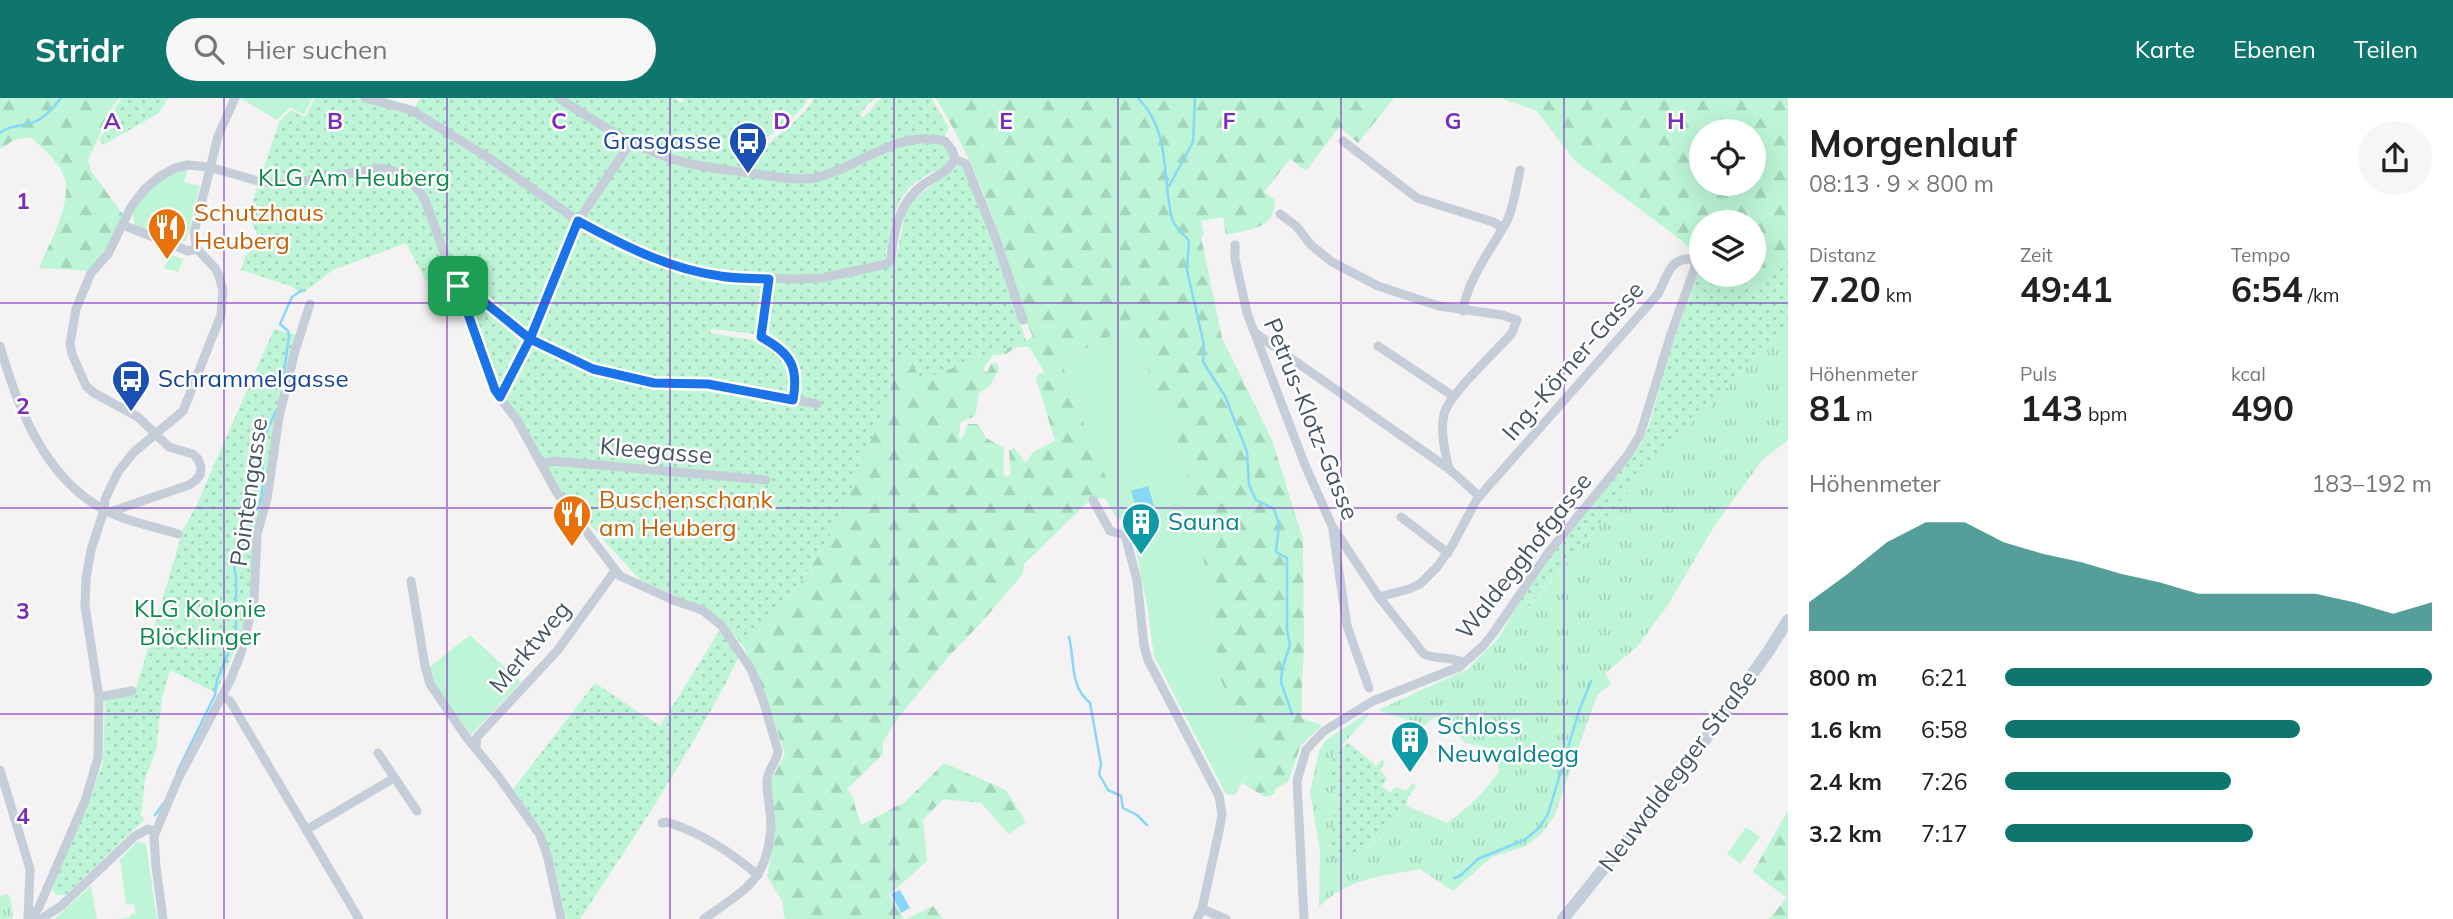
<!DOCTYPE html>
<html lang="de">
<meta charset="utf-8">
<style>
body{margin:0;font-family:Mulish,sans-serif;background:#f6f6f6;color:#202124;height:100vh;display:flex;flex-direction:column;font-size:26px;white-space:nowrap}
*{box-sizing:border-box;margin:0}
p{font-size:23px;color:#757577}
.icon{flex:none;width:38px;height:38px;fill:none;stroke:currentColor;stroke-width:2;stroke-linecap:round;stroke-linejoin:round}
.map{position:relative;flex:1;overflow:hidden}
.sheet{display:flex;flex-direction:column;background:#fff;width:665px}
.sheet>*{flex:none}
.buttons{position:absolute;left:1689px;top:21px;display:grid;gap:14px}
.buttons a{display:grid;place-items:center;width:77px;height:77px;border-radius:50%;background:#fff;box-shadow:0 7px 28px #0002;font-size:35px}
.pin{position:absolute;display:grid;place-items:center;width:60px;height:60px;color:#fff;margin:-30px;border-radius:14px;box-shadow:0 4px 10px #0006}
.round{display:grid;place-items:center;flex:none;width:74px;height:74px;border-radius:37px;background:#f6f6f6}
.summary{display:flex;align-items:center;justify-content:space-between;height:119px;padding:0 21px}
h1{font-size:38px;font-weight:700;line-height:52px}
.figures{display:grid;grid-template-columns:repeat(3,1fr);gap:10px;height:119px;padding:7px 21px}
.figures div{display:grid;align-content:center}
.figures b{font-size:35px;font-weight:700}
.figures small{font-size:19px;font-weight:400}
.figures p{font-size:19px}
.chart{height:196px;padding:14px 21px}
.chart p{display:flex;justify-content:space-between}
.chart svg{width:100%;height:126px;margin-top:7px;fill:#0f766e;opacity:.7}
ul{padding:0 21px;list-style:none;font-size:23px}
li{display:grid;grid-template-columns:112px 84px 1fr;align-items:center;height:52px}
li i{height:18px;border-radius:9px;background:#0f766e}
header{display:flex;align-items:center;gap:42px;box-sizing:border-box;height:98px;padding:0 35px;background:#0f766e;color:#fff}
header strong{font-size:33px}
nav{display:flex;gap:38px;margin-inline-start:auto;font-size:24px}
.search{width:490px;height:63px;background:#f6f6f6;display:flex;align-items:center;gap:18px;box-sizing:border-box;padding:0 24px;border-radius:38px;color:#757577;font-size:26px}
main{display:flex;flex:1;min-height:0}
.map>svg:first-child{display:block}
</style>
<header>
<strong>Stridr</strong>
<div class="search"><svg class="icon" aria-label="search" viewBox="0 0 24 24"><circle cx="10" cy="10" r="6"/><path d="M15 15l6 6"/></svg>Hier suchen</div>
<nav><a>Karte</a><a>Ebenen</a><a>Teilen</a></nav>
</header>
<main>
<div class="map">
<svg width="1788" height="821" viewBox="0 0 1788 821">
<defs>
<pattern id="forest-firs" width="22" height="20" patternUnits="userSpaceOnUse" patternTransform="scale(1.75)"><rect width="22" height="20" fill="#bdf5d6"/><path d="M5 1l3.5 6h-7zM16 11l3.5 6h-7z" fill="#a4d4ba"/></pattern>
<pattern id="park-tufts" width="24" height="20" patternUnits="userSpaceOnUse" patternTransform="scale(1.75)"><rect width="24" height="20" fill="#bdf5d6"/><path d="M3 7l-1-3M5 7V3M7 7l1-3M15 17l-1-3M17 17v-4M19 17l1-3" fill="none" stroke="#a4d4ba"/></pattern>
<pattern id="garden-dots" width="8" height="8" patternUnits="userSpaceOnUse" patternTransform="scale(1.75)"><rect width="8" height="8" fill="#bdf5d6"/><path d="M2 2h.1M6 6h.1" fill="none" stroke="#a4d4ba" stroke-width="1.8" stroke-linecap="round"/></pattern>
</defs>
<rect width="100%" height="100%" fill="#f4f2f2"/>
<!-- grass -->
<g fill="#bdf5d6">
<path d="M240 0H312L304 17 290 9 277 22Z"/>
<path d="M188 71 184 84 200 88 186 143 178 144 135 127 132 113C149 89 159 79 188 71Z"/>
<path d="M169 156 183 161 178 174 164 170Z"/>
<path d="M1131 223 1151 279 1166 311 1196 405 1220 580 1254 661 1235 697 1226 696 1154 558 1147 507 1135 447 1126 419 1109 389 1091 347 1061 263 1111 238Z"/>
<path d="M470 537 521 584 471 637 439 593 428 570Z"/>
<path d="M1746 729 1760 739 1740 766 1727 756Z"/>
<path d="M138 743 146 746 157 821H119L130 819V817L136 815 134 806 126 807 120 761Z"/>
<path d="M91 788 97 821H54Z"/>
</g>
<!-- forest -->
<g fill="url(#forest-firs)" fill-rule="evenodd">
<path d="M0 0H120L114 6 88 62 91 73 124 118 106 152 89 173 39 170C49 146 75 100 63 76 57 62 42 50 31 39L14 42 0 51Z"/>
<path d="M936 0H1394L1358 45 1339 29 1306 73 1290 61 1264 94 1275 102C1275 132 1250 131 1226 137L1223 119 1201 123 1204 136 1201 139 1222 240 1272 342 1303 441 1304 552 1302 583V620L1322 627 1301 647 1288 684 1275 691V696L1265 699 1242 685 1254 661 1220 580 1196 405 1166 311 1151 279 1130 223 1111 238 1061 263C1080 316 1098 369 1126 419L1117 421 1105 400 1091 401 1024 466 1023 476 980 526 949 558 898 620 883 644V656L847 691 852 698 861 727 905 704 944 665 1006 692 1026 724 1009 736 981 705 943 701 923 722 927 763 889 797 904 821H785L782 803 767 778 774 744 775 716 770 690 772 681 785 656 766 600 744 549C768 523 794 496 813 466 853 403 879 318 906 248L920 281 1026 243 1033 239C1017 206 1011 170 999 137 983 89 962 43 936 0ZM1016 249H1029L1045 275H1039L1036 280 1055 343 1033 354 1026 365 1014 350 1009 353 1011 376 1006 379 1003 376 1004 350 986 340 978 326H968L962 341 958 340 961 324 975 318 979 295 990 288 999 271 997 265 991 266 987 275 983 271 993 257 1006 256Z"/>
<path d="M1501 0H1788V159L1758 194 1731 177H1754V124H1701V158L1692 153 1681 142 1574 62 1537 13ZM1701 33H1754V86H1701Z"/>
<path d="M1788 712V821H1769L1787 800 1753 774Z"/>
<path d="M933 808 943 821H906Z"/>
</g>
<!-- park -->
<g fill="url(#park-tufts)">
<path d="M1788 227V342L1762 362 1713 430 1668 507 1636 550 1605 575 1611 586 1597 597 1554 719 1541 736 1526 748 1492 759 1453 793 1420 771C1382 778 1348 780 1319 809L1320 752 1310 695 1319 653 1326 642 1367 615 1369 617 1339 651 1330 666V681L1335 697 1331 757C1375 757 1381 740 1407 708L1447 725C1467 711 1486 693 1499 673L1494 651 1466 645 1435 619 1424 628 1378 612 1468 571 1498 541 1518 506 1527 512 1675 339 1678 341 1695 320 1698 322 1741 273Z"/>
<path d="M7 796 11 800 13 821H0V798Z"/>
</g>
<!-- garden -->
<g fill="url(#garden-dots)" fill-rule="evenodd">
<path d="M122 0H168L159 15 103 47 99 41C110 30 111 12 122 0Z"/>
<path d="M315 0H354L409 16 421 0H672L682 5 684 2 681 0H808C795 28 763 32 751 62 749 69 746 70 747 78 805 87 826 86 879 58L875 52C827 77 807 82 753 73 762 39 798 30 814 0H874L860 16 863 20 881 0H931L949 30 941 45 951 54V61C944 72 930 74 919 82 890 101 893 132 885 161 856 181 777 178 741 176L739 182 766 187 759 234 755 236 712 231 710 235 764 244 770 188 773 185H808L849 179 890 167 896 161 905 115 913 102 961 65 985 117 1026 243 920 282 906 249C879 318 853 404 813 466 793 497 768 523 744 549L728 530 709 513 640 482 564 398 514 311 496 290 470 216 459 219 424 180 406 145 333 172 302 196 291 188 241 172 246 156 262 147 248 117 279 24 291 12 305 19ZM691 282 729 287 724 293 709 290 688 289Z"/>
<path d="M1788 159V227L1741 273 1698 323 1695 321 1677 342 1675 340 1526 512 1518 506 1551 458 1641 346 1650 325 1668 259 1701 166V177H1731L1758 194Z"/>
<path d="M274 231 297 237 287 277 251 497 241 537 216 595 170 572 162 600 156 652 145 681 141 718 145 721 72 791 65 797H56L52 791 55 782 90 702 103 664 105 602 134 597 183 432 196 408Z"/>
<path d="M720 532 740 557C694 650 637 735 580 821H566L555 769 544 735 513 691 595 585 660 628Z"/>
<path d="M1349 645 1376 668 1382 662 1385 664 1380 672 1387 681 1382 688 1390 695 1396 689 1406 693 1413 685 1416 688 1407 701V708C1382 739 1374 753 1334 762L1331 756 1335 697 1330 681V666L1339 651Z"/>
</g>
<!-- water -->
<g fill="#86d8f6">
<path d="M1148 388 1159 424 1142 429 1131 393Z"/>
<path d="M900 792 910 810 901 815 891 796Z"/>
</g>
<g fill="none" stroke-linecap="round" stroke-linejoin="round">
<!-- stream -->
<g stroke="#86d8f6" stroke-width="2.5">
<path d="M1138 0C1171 32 1162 81 1172 121 1174 129 1184 136 1189 143L1187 172 1204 247 1203 264 1225 298 1247 354 1249 387 1256 402 1274 411 1279 426 1276 454 1287 460V532L1290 547 1282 571 1281 584 1292 616"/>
<path d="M0 35C11 26 22 29 34 24 45 20 54 9 61 0"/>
<path d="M1169 88 1193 44 1195 0"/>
<path d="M282 288 289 238 288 233 280 226 292 199 302 192"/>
<path d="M1069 539C1075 561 1069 588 1090 605L1101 666 1099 676 1108 692 1121 698 1123 710 1137 717 1147 727"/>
<path d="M177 674 215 597 217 582 236 536V479L234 469 262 398 263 343 276 312"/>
<path d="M155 717 163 706"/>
<path d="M1454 780 1460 778 1478 761 1524 742 1539 730 1548 716 1579 613 1591 583"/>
</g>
<!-- street -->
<g stroke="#c4cdd8" stroke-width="9">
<path d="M365 0 411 12 492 62 578 123 644 156 682 169 721 179 796 181 822 180 887 166 891 161C894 131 899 104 924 86 936 78 948 74 955 61"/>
<path d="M559 0C599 26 640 54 687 65 708 70 729 72 750 75 772 78 797 84 819 79 861 68 898 31 945 43L952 52 955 61"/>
<path d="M1343 43 1417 100 1493 124 1502 129"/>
<path d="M955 61 966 66 995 138 1023 222"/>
<path d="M1280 116 1296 128 1311 147 1332 164 1378 188 1439 208 1502 217 1517 222 1512 235C1496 254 1449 296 1444 316 1440 334 1445 354 1449 371"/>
<path d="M123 127 188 153 197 151"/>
<path d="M1235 147V161L1247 215 1305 367 1332 428 1379 499"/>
<path d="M769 181 761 239C791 254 799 269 793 302"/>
<path d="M458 188 477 198 530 241 593 271 654 285 723 288 817 306"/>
<path d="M1463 213C1466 185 1492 149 1506 125 1514 110 1516 89 1520 72"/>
<path d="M1255 235 1449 371 1479 398"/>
<path d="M0 248C17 308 44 378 101 410 124 423 153 428 178 436"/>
<path d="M1378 248 1453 298"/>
<path d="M500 299 530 241 578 123 631 44"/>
<path d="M542 366 553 363 766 382"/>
<path d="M1093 402 1110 433 1125 437 1137 482 1144 548 1148 562 1219 698 1222 716 1220 728 1202 811 1197 821"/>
<path d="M110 414 189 387 195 383 200 377 201 369 198 361 193 356 169 349 138 319 94 295 86 288 72 256 70 246 76 211 91 175 108 156 131 109 144 92 159 79 175 70 188 67 209 69 258 83 280 87 381 70C401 73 415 84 425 102L494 292 517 322 557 395 620 478 673 502 702 512 721 527 751 571 763 602 778 653C777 665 767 671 767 684 767 698 771 713 771 728 768 783 744 792 704 821"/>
<path d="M1401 419 1448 455"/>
<path d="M1333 433 1347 528 1369 590"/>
<path d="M411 483 425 568 430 586 467 640 498 678 540 737 548 760 561 821"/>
<path d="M99 599 132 593"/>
<path d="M222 599 230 603 359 821"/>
<path d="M476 649 477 639 557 553 615 473"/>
<path d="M378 655 417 713"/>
<path d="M0 672 30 771 28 821"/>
<path d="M662 725 667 724C702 735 730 754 758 777"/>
<path d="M306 732 394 680"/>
<path d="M1202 811 1226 821"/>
<path d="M31 821 39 809 85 703 98 660 99 599 85 508 86 480 91 452 104 412 105 401 118 374 134 354 183 313 221 217 223 193 219 178 215 170 197 151 194 135 218 38 235 0"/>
<path d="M41 821 61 808 135 738 148 731 155 734"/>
<path d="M163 821 156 769 154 738 178 681 230 583 241 555 254 502 257 436 267 401 279 319 295 253 310 206"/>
<path d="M1304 821 1297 683 1306 652 1324 633 1373 603 1459 569 1483 548 1494 534 1548 455 1627 358 1640 337 1671 236 1694 172 1695 165 1692 161C1669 159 1667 180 1658 196L1477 401 1452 448 1437 469 1420 486 1409 491 1379 499 1424 556C1437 562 1451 558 1464 565"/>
</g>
<!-- secondary -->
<path stroke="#c3cedc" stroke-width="12" d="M1563 821 1684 671 1768 554 1788 522"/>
</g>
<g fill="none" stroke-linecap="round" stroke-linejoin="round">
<defs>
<path id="route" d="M458 188 495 292 500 299 530 241 578 123C622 147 669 171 720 178 736 181 753 180 769 181L761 239C791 255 799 269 793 302L708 286 654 285 593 271 530 241 477 198 458 188"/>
</defs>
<!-- route casing -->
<use href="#route" stroke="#fff" stroke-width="14"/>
<!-- route -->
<use href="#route" stroke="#1a73e8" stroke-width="9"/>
</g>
<!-- grid -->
<path fill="none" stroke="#7b2cbf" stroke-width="2" stroke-opacity="0.55" d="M224 0V821M447 0V821M670 0V821M894 0V821M1118 0V821M1341 0V821M1564 0V821M0 205H1788M0 410H1788M0 616H1788"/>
<!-- icons -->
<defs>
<symbol id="bus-pin" viewBox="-11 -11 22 30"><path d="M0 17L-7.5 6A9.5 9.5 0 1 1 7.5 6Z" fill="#1a4fb4" stroke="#fff"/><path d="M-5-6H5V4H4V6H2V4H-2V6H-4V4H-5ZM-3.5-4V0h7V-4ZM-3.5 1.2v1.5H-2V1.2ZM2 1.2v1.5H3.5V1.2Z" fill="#fff"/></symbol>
<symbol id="restaurant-pin" viewBox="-11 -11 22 30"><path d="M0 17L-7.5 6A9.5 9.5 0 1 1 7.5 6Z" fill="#e8710a" stroke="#fff"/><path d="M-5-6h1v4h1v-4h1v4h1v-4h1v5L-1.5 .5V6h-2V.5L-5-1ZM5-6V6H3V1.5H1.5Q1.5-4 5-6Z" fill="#fff"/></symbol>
<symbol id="building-pin" viewBox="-11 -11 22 30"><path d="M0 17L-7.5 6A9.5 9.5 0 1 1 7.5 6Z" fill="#0f9aa8" stroke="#fff"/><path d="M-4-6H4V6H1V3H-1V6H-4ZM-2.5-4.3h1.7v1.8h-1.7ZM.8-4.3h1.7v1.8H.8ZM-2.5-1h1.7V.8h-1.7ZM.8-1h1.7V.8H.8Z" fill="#fff"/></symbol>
</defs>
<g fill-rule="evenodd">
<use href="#bus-pin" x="726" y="21" width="44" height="60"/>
<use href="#restaurant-pin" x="145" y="107" width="44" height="60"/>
<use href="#bus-pin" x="109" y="259" width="44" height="60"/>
<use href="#restaurant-pin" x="550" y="394" width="44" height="60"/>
<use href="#building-pin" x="1119" y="402" width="44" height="60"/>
<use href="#building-pin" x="1388" y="620" width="44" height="60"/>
</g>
<g text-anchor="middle" stroke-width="5" stroke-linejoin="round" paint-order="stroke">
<!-- transit labels -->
<g font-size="24" fill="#164399" stroke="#fff" text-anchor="end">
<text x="721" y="51">Grasgasse</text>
<text x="158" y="289" text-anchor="start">Schrammelgasse</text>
</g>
<!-- park labels -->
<g font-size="24" fill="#0d8852" stroke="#fff">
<text x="354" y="88">KLG Am Heuberg</text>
<text x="200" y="519">KLG Kolonie<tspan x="200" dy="28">Blöcklinger</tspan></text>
</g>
<!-- food labels -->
<g font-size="24" fill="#c56008" stroke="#fff" text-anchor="start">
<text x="194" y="123">Schutzhaus<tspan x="194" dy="28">Heuberg</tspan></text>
<text x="599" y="410">Buschenschank<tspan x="599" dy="28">am Heuberg</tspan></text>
</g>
<!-- street labels -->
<g font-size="24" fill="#475462" stroke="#fff">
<text transform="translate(1573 263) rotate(-49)" y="8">Ing.-Körner-Gasse</text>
<text transform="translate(1311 321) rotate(68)" y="8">Petrus-Klotz-Gasse</text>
<text transform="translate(656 353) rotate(5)" y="8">Kleegasse</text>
<text transform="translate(249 394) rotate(-82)" y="8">Pointengasse</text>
<text transform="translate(1524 458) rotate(-52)" y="8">Waldegghofgasse</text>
<text transform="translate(530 549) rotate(-50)" y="8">Merktweg</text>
<text transform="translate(1678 673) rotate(-53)" y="8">Neuwaldegger Straße</text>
</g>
<!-- culture labels -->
<g font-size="24" fill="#0d838f" stroke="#fff" text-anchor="start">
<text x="1168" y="432">Sauna</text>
<text x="1437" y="636">Schloss<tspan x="1437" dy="28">Neuwaldegg</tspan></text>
</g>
</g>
<g font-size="23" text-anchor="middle" font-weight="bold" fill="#7b2cbf" stroke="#fff" stroke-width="5" stroke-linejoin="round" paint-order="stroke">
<text x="112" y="31">A</text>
<text x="335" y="31">B</text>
<text x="559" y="31">C</text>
<text x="782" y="31">D</text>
<text x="1006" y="31">E</text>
<text x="1229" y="31">F</text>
<text x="1453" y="31">G</text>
<text x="1676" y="31">H</text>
<text x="23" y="111">1</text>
<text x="23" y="316">2</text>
<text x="23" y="521">3</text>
<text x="23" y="726">4</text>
</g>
</svg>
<div class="buttons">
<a><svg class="icon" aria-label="locate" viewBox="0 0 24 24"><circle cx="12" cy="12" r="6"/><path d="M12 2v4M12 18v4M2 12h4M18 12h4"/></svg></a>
<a><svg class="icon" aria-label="layers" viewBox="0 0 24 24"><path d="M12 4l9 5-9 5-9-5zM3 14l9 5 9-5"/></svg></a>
</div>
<div class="pin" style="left:458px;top:188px;background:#1e9e55"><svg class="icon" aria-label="arrive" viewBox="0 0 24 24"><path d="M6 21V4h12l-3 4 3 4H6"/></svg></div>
</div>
<section class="sheet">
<div class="summary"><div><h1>Morgenlauf</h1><p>08:13 · 9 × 800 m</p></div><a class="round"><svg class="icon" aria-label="share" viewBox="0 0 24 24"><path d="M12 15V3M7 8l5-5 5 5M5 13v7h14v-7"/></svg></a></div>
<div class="figures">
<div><p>Distanz</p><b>7.20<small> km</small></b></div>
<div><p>Zeit</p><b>49:41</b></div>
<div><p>Tempo</p><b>6:54<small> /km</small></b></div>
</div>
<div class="figures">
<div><p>Höhenmeter</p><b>81<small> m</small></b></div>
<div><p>Puls</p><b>143<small> bpm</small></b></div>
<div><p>kcal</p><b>490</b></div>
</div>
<div class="chart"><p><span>Höhenmeter</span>183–192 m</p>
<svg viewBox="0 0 160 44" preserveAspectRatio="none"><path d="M0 44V34L10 24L20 13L30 6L40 6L50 13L60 17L70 20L80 24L90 27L100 31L110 31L120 31L130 31L140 34L150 38L160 34V44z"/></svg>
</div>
<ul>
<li><b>800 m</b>6:21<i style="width:100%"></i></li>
<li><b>1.6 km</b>6:58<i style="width:69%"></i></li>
<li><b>2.4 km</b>7:26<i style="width:53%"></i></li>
<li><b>3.2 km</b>7:17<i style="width:58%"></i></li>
</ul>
</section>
</main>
